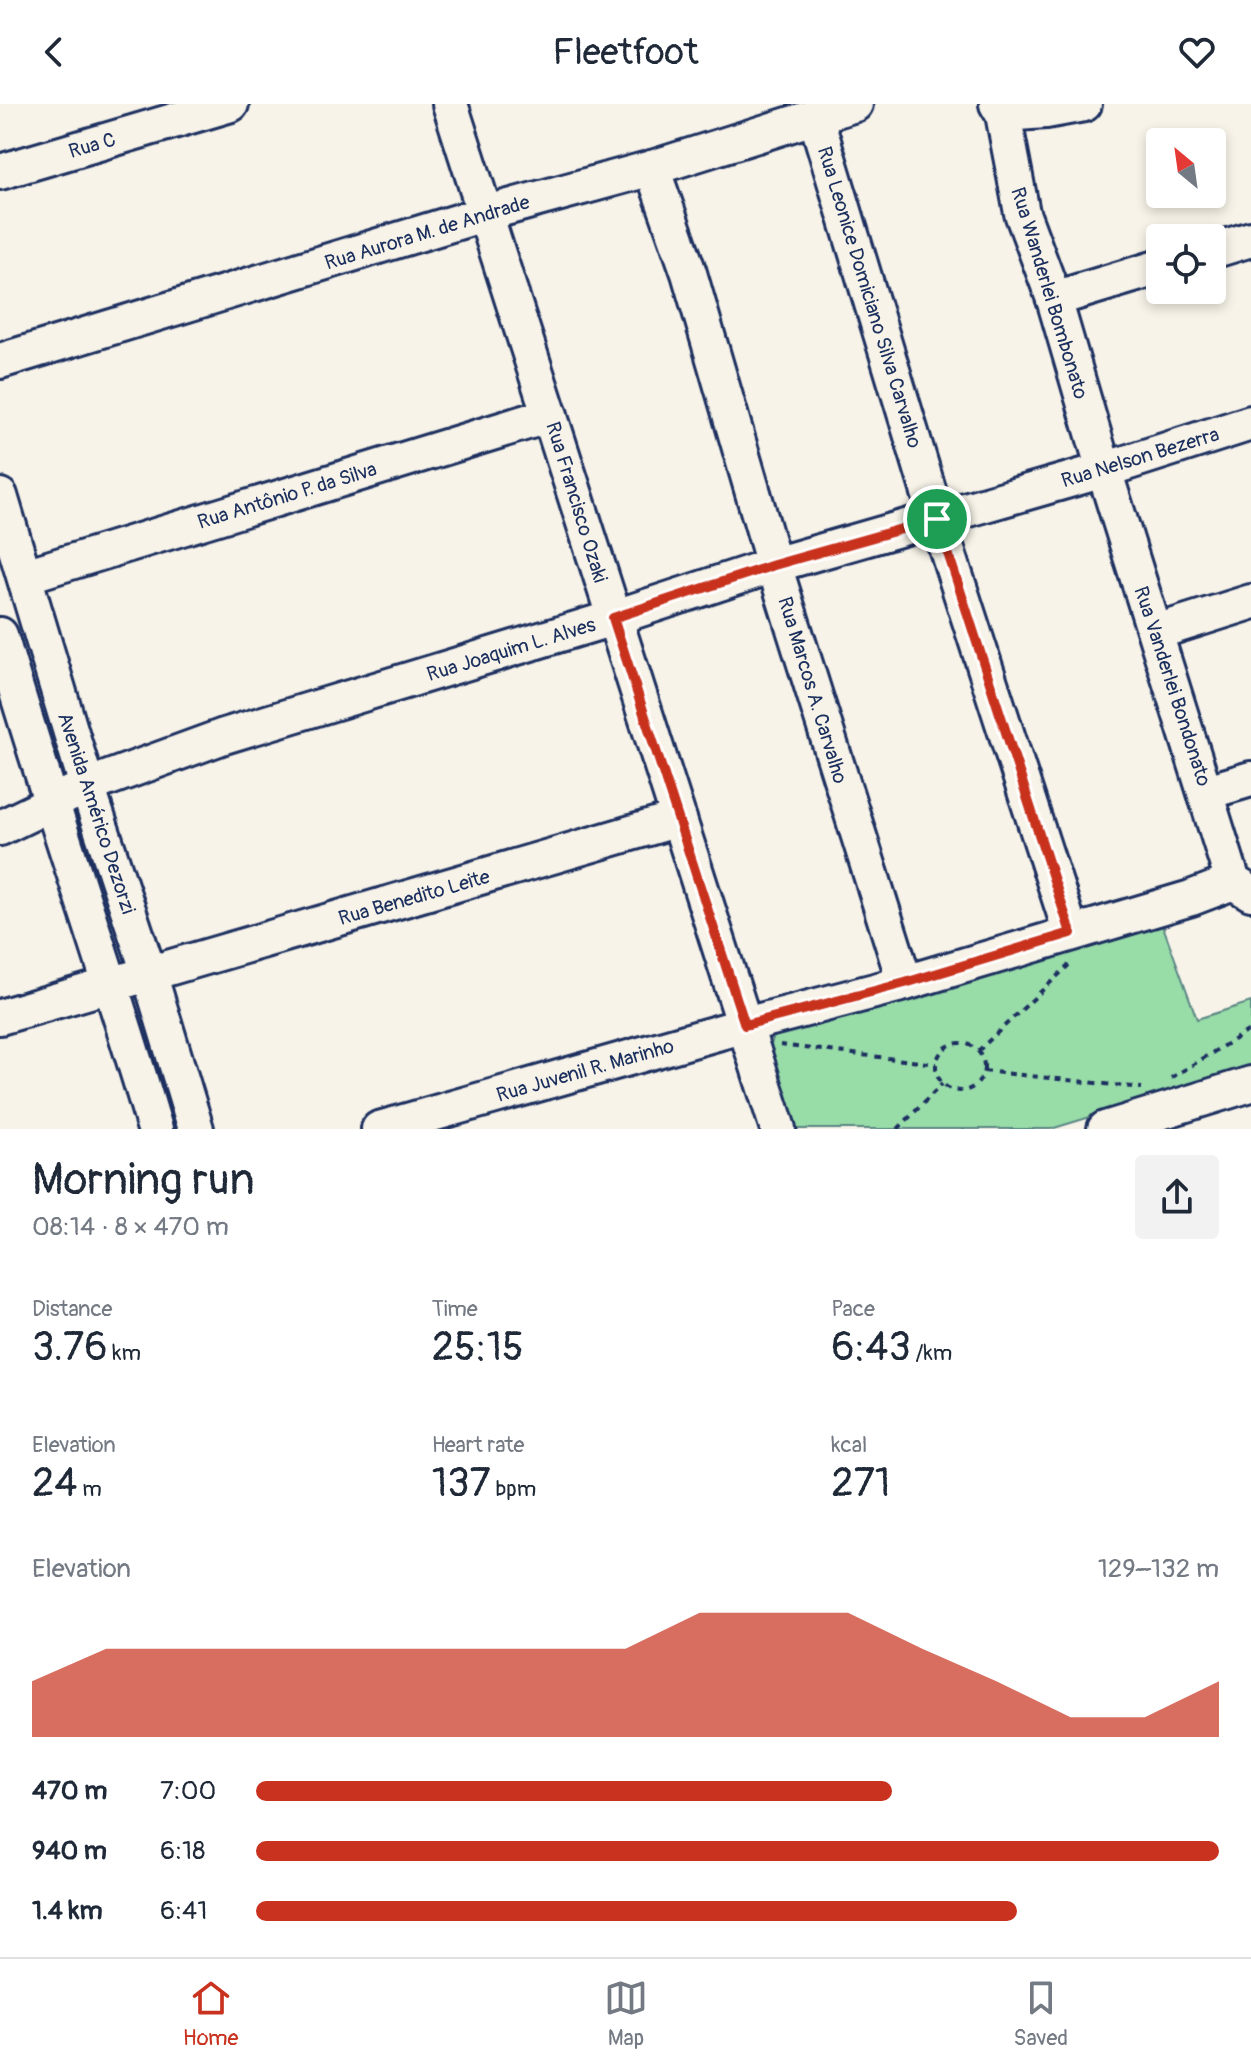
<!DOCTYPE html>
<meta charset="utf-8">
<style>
body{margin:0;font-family:Pangolin,sans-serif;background:#f2f2f3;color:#1f2937;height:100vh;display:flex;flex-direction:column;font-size:30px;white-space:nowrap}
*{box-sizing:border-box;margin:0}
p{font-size:26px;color:#747a83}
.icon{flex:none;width:44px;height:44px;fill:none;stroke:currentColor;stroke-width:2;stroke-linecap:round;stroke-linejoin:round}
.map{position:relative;height:1025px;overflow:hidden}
.side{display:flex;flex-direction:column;background:#fff;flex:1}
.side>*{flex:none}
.needle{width:52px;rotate:331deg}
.buttons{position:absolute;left:1146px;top:24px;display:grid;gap:16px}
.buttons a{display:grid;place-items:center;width:80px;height:80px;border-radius:8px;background:#fff;box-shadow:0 4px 12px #0003;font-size:40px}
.pin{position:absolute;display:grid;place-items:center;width:68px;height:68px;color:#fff;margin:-34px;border:4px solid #fff;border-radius:50%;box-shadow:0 2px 8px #0007}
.round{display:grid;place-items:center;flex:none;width:84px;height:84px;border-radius:8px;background:#f2f2f3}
.headline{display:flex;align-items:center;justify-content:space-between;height:136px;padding:0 32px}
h1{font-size:44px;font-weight:600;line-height:60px}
.stats{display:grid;grid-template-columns:repeat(3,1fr);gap:12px;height:136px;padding:8px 32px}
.stats div{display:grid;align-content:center}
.stats b{font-size:40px;font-weight:600}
.stats small{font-size:22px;font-weight:400}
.stats p{font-size:22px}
.chart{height:224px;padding:16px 32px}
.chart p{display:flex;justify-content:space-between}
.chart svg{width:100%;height:144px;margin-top:8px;fill:#c8321e;opacity:.7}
ul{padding:0 32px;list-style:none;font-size:26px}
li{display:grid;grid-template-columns:128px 96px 1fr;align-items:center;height:60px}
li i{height:20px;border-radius:10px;background:#c8321e}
header{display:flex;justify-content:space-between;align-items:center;height:104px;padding:0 32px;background:#fff;font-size:36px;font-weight:600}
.menu{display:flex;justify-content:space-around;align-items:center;height:112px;border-top:2px solid #e0e1e3;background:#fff;font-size:22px;color:#747a83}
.menu a{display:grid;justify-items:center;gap:4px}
.menu .selected{color:#c8321e}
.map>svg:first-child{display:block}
</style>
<header><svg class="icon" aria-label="back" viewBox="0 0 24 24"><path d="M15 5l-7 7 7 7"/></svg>Fleetfoot<svg class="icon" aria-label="heart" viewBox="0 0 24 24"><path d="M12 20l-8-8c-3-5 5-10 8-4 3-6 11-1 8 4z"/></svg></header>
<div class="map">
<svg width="1251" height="1025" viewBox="0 0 1251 1025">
<rect width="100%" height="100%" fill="#f7f3e8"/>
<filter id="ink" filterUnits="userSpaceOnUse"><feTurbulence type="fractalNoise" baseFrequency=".0125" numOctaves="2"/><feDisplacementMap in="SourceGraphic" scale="16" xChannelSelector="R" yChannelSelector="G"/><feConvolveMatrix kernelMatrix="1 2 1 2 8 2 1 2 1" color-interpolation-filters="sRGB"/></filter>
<g filter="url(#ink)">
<!-- green -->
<path fill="#98dca8" stroke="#5a8683" stroke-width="2" d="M1160 814 1197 915 1251 898V964L1051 1025H796L770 944 773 934 780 927Z"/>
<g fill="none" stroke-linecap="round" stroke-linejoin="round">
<defs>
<g id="minor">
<path d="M450 0 778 1025"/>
<path d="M997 0 1003 10 1022 109 1054 195 1104 366 1233 778 1251 789"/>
<path d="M1003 10 1046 7 1084 0"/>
<path d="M816 14 937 415 1071 829"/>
<path d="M652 64 689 169 774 461 905 879"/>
<path d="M0 68 231 0"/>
<path d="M1212 147 1251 135"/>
<path d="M1054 195 1160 163"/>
<path d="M0 257 487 109 652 64 855 0"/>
<path d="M0 392 87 682 149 869 196 1025"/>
<path d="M25 472 550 311"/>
<path d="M1156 528 1251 498"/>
<path d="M0 531C48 697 106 859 155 1025"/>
<path d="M1207 688 1251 675"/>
<path d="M0 724 87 682 224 632 613 514 774 461 1104 366 1251 319"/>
<path d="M0 913 679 715"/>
<path d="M379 1025 745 921 905 879 1191 794 1233 778"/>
<path d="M1105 1025 1251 980"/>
</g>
</defs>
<!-- minor casing -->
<use href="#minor" stroke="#1b2f5e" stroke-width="40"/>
<!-- path -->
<g stroke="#1b2f5e" stroke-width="4" stroke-dasharray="6 6" stroke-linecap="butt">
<circle cx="960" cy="963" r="24"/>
<path d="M780 941 936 960"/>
<path d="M978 947 1069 861"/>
<path d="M984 967 1142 984"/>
<path d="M1171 974 1251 925"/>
<path d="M898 1025 942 980"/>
</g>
<!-- minor -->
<use href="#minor" stroke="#f7f3e8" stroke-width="34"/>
</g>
</g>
<g fill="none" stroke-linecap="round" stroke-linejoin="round" filter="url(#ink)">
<defs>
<path id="route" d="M937 415 1071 829 905 879 745 921 613 514 774 461Z"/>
</defs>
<!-- route casing -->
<use href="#route" stroke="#fff" stroke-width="16"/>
<!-- route -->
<use href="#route" stroke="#c8321e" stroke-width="10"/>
</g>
<g text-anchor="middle" stroke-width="8" stroke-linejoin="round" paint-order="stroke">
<!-- street labels -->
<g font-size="20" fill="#1b2f5e" stroke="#f7f3e8">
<text transform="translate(92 41) rotate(-16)" y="7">Rua C</text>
<text transform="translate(427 128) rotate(-17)" y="7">Rua Aurora M. de Andrade</text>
<text transform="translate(1050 189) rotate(73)" y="7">Rua Wanderlei Bombonato</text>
<text transform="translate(870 193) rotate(73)" y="7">Rua Leonice Domiciano Silva Carvalho</text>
<text transform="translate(1140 353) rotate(-17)" y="7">Rua Nelson Bezerra</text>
<text transform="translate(287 391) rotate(-17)" y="7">Rua Antônio P. da Silva</text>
<text transform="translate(577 398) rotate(73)" y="7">Rua Francisco Ozaki</text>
<text transform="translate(511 545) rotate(-17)" y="7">Rua Joaquim L. Alves</text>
<text transform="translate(1173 582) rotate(72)" y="7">Rua Vanderlei Bondonato</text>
<text transform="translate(813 586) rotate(73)" y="7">Rua Marcos A. Carvalho</text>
<text transform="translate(97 709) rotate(72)" y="7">Avenida Américo Dezorzi</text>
<text transform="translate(414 793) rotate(-16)" y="7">Rua Benedito Leite</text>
<text transform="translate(585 966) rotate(-16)" y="7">Rua Juvenil R. Marinho</text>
</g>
</g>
</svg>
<div class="buttons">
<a><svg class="needle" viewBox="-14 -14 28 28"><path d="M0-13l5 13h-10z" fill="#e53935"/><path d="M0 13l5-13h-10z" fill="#747a83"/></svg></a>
<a><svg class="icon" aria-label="locate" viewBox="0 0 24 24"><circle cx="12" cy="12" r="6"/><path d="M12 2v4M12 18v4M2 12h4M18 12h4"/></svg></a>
</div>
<div class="pin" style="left:937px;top:415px;background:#1e9e55"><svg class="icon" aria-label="arrive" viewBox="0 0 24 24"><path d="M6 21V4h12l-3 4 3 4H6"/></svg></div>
</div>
<section class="side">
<div class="headline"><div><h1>Morning run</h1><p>08:14 · 8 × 470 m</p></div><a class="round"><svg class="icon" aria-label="share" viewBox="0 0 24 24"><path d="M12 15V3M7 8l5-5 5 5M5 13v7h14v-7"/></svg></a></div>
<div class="stats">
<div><p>Distance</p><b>3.76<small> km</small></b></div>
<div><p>Time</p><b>25:15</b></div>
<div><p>Pace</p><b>6:43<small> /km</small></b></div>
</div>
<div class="stats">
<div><p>Elevation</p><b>24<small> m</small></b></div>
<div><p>Heart rate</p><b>137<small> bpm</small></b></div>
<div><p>kcal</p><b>271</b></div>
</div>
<div class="chart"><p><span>Elevation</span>129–132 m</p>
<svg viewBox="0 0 160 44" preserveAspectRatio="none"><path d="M0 44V27L10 17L20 17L30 17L40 17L50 17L60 17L70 17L80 17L90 6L100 6L110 6L120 17L130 27L140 38L150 38L160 27V44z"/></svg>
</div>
<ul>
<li><b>470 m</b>7:00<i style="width:66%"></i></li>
<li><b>940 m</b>6:18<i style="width:100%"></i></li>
<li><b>1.4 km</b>6:41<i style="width:79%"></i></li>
</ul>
</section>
<nav class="menu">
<a class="selected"><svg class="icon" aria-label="home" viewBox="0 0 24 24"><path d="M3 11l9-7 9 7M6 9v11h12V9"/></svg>Home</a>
<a><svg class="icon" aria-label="map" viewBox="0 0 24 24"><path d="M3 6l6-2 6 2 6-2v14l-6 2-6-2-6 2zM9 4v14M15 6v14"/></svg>Map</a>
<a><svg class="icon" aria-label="saved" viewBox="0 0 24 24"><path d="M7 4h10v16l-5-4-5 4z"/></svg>Saved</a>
</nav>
